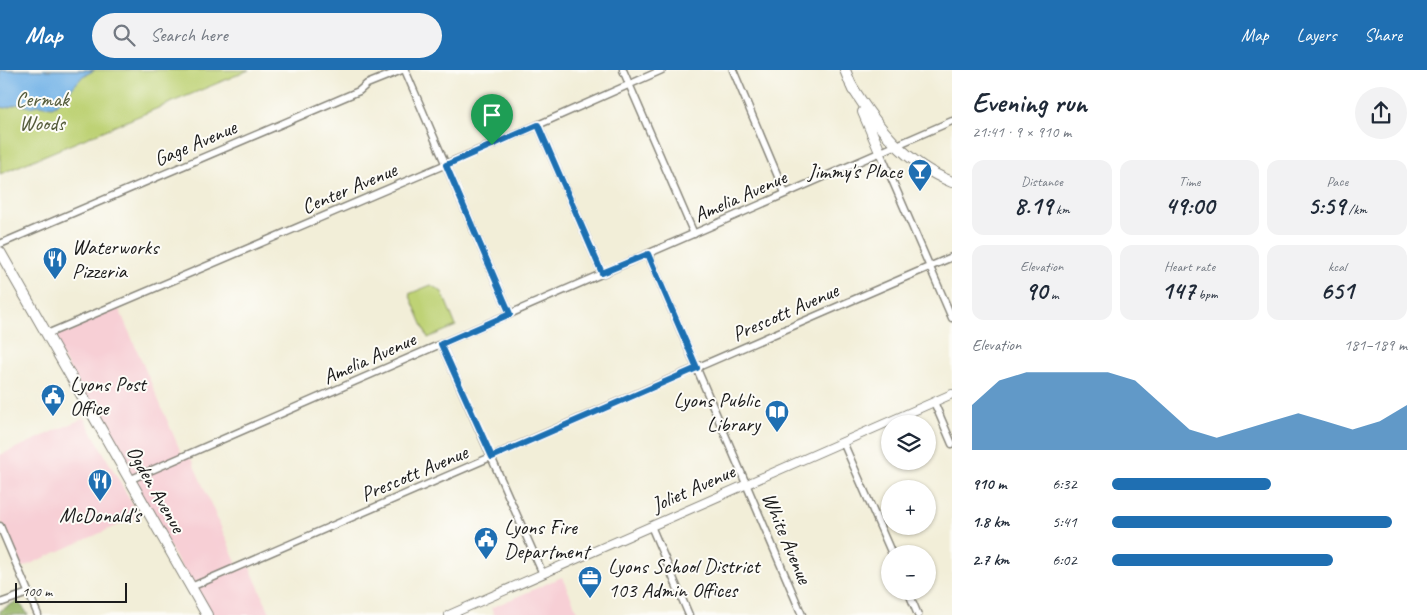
<!DOCTYPE html>
<meta charset="utf-8">
<style>
body{margin:0;font-family:Caveat,sans-serif;background:#f2f2f3;color:#1f2937;height:100vh;display:flex;flex-direction:column;font-size:19px;white-space:nowrap}
*{box-sizing:border-box;margin:0}
p{font-size:16px;color:#747a83}
.icon{flex:none;width:28px;height:28px;fill:none;stroke:currentColor;stroke-width:2;stroke-linecap:round;stroke-linejoin:round}
.map{position:relative;flex:1;overflow:hidden}
.side{display:flex;flex-direction:column;background:#fff;width:475px}
.side>*{flex:none}
.buttons{position:absolute;left:881px;top:345px;display:grid;gap:10px}
.buttons a{display:grid;place-items:center;width:55px;height:55px;border-radius:50%;background:#fff;box-shadow:0 1px 4px #0004;font-size:25px}
.scale{position:absolute;left:15px;bottom:12px;width:112px;box-sizing:border-box;padding-left:5px;border:2px solid #1c1c1c;border-top:0;font-size:14px;line-height:18px;white-space:nowrap;color:#1c1c1c;-webkit-text-stroke:4px #fdfcf7;paint-order:stroke}
.pin{position:absolute;display:grid;place-items:center;width:42px;height:42px;color:#fff;margin:-51px -21px;border-radius:50% 50% 50% 0;rotate:-45deg;box-shadow:0 0 5px #0007}
.pin .icon{rotate:45deg}
.round{display:grid;place-items:center;flex:none;width:52px;height:52px;border-radius:26px;background:#f2f2f3}
.summary{display:flex;align-items:center;justify-content:space-between;height:85px;padding:0 20px}
h1{font-size:28px;font-weight:800;line-height:38px}
.stats{display:grid;grid-template-columns:repeat(3,1fr);gap:8px;height:85px;padding:5px 20px}
.stats div{display:grid;align-content:center;border-radius:12px;background:#f2f2f3;text-align:center}
.stats b{font-size:25px;font-weight:800}
.stats small{font-size:14px;font-weight:400}
.stats p{font-size:14px}
.chart{height:140px;padding:10px 20px}
.chart p{display:flex;justify-content:space-between}
.chart svg{width:100%;height:90px;margin-top:5px;fill:#1f6fb2;opacity:.7}
ul{padding:0 20px;list-style:none;font-size:16px}
li{display:grid;grid-template-columns:80px 60px 1fr;align-items:center;height:38px}
li i{height:12px;border-radius:6px;background:#1f6fb2}
header{display:flex;align-items:center;gap:30px;box-sizing:border-box;height:70px;padding:0 25px;background:#1f6fb2;color:#fff}
header strong{font-size:24px}
nav{display:flex;gap:28px;margin-inline-start:auto;font-size:18px}
.search{width:350px;height:45px;background:#f2f2f3;display:flex;align-items:center;gap:12px;box-sizing:border-box;padding:0 18px;border-radius:28px;color:#747a83;font-size:19px}
main{display:flex;flex:1;min-height:0}
.map>svg:first-child{display:block}
</style>
<header>
<strong>Map</strong>
<div class="search"><svg class="icon" aria-label="search" viewBox="0 0 24 24"><circle cx="10" cy="10" r="6"/><path d="M15 15l6 6"/></svg>Search here</div>
<nav><a>Map</a><a>Layers</a><a>Share</a></nav>
</header>
<main>
<div class="map">
<svg width="952" height="545" viewBox="0 0 952 545">
<rect width="100%" height="100%" fill="#fdfcf7"/>
<filter id="ink" filterUnits="userSpaceOnUse"><feTurbulence type="fractalNoise" baseFrequency=".02" numOctaves="2"/><feDisplacementMap in="SourceGraphic" scale="10" xChannelSelector="R" yChannelSelector="G"/><feConvolveMatrix kernelMatrix="1 2 1 2 8 2 1 2 1" color-interpolation-filters="sRGB"/></filter>
<filter id="wash" filterUnits="userSpaceOnUse"><feTurbulence type="fractalNoise" baseFrequency=".0096" numOctaves="4" result="noise"/><feDisplacementMap in="SourceGraphic" scale="20" xChannelSelector="R" yChannelSelector="G"/><feGaussianBlur stdDeviation="1.12" result="paint"/><feColorMatrix in="noise" values="0 0 0 0 0 0 0 0 0 0 0 0 0 0 0 0 0 1.4 0 .05"/><feComposite in="paint" operator="in"/></filter>
<g filter="url(#wash)">
<rect width="100%" height="100%" fill="#f2eed8"/>
<!-- built -->
<g fill="#f7cfd5">
<path d="M118 236 183 387 189 384 238 496 248 493 271 545H208L50 265Z"/>
<path d="M84 348 139 446 21 498 0 448V385Z"/>
<path d="M562 507 579 545H494L491 538Z"/>
</g>
<!-- green -->
<g fill="#bed275" stroke="#6d7748">
<path d="M0 0H249L0 104Z"/>
<path d="M431 215 442 222 456 256 428 268 409 224Z"/>
</g>
<!-- forest -->
<path fill="#96b466" stroke="#596841" d="M17 531 25 540 28 545H0V541Z"/>
<!-- water -->
<path fill="#73b3e7" stroke="#486882" d="M0 0H95L83 6 58 34 52 37 38 35 30 37 17 34 6 38 0 37Z"/>
</g>
<g filter="url(#ink)">
<g fill="none" stroke-linecap="round" stroke-linejoin="round">
<defs>
<g id="minor">
<path d="M405 0 510 244"/>
<path d="M623 0 694 164"/>
<path d="M733 0 785 123"/>
<path d="M538 55 602 203"/>
<path d="M880 82 952 248"/>
<path d="M0 174 359 21 367 14 402 0"/>
<path d="M648 184 802 545"/>
<path d="M47 264 531 58 662 0"/>
<path d="M441 274 543 504"/>
<path d="M934 332 952 374"/>
<path d="M843 372 892 484"/>
<path d="M129 410 952 51"/>
<path d="M0 456 38 545"/>
<path d="M651 456 689 545"/>
<path d="M191 517 952 187"/>
<path d="M908 521 918 545"/>
<path d="M0 533 28 523"/>
</g>
<path id="tertiary" d="M449 545 952 324"/>
<g id="primary">
<path d="M845 0 853 20"/>
<path d="M851 15C877 57 905 93 952 112"/>
<path d="M863 42 880 82"/>
<path d="M0 182 207 545"/>
</g>
</defs>
<!-- minor casing -->
<use href="#minor" stroke="#87857a" stroke-width="9"/>
<!-- tertiary casing -->
<use href="#tertiary" stroke="#87857a" stroke-width="10"/>
<!-- primary casing -->
<use href="#primary" stroke="#87857a" stroke-width="12"/>
<!-- minor -->
<use href="#minor" stroke="#fff" stroke-width="6"/>
<!-- tertiary -->
<use href="#tertiary" stroke="#fff" stroke-width="8"/>
<!-- primary -->
<use href="#primary" stroke="#fff" stroke-width="10"/>
</g>
</g>
<g fill="none" stroke-linecap="round" stroke-linejoin="round" filter="url(#ink)">
<defs>
<path id="route" d="M538 55 602 203 648 184 697 298 492 387 441 274 510 244 446 95Z"/>
</defs>
<!-- route casing -->
<use href="#route" stroke="#fff" stroke-width="10"/>
<!-- route -->
<use href="#route" stroke="#1f6fb2" stroke-width="6"/>
</g>
<!-- icons -->
<defs>
<symbol id="bar-pin" viewBox="-11 -11 22 30"><path d="M0 17L-7.5 6A9.5 9.5 0 1 1 7.5 6Z" fill="#1f6fb2" stroke="#fdfcf7"/><path d="M-6-5H6L.8 .8V4.5H3.5V6h-7V4.5H-.8V.8Z" fill="#fff"/></symbol>
<symbol id="restaurant-pin" viewBox="-11 -11 22 30"><path d="M0 17L-7.5 6A9.5 9.5 0 1 1 7.5 6Z" fill="#1f6fb2" stroke="#fdfcf7"/><path d="M-5-6h1v4h1v-4h1v4h1v-4h1v5L-1.5 .5V6h-2V.5L-5-1ZM5-6V6H3V1.5H1.5Q1.5-4 5-6Z" fill="#fff"/></symbol>
<symbol id="civic-pin" viewBox="-11 -11 22 30"><path d="M0 17L-7.5 6A9.5 9.5 0 1 1 7.5 6Z" fill="#1f6fb2" stroke="#fdfcf7"/><path d="M-.6-6.5H3V-4.5H.6V-3L4-1V1h2V6H-6V1h2V-1L-.6-3ZM-1.2 2.5V6h2.4V2.5Z" fill="#fff"/></symbol>
<symbol id="library-pin" viewBox="-11 -11 22 30"><path d="M0 17L-7.5 6A9.5 9.5 0 1 1 7.5 6Z" fill="#1f6fb2" stroke="#fdfcf7"/><path d="M-6-4Q-3-5.5-.7-3.5V5Q-3 3-6 4ZM6-4Q3-5.5 .7-3.5V5Q3 3 6 4Z" fill="#fff"/></symbol>
<symbol id="office-pin" viewBox="-11 -11 22 30"><path d="M0 17L-7.5 6A9.5 9.5 0 1 1 7.5 6Z" fill="#1f6fb2" stroke="#fdfcf7"/><path d="M-6-3h4V-5.5h4V-3h4V5H-6ZM-1-4.5V-3h2v-1.5ZM-6 0V1H6V0Z" fill="#fff"/></symbol>
</defs>
<g fill-rule="evenodd">
<use href="#bar-pin" x="906" y="87" width="28" height="38"/>
<use href="#restaurant-pin" x="41" y="175" width="28" height="38"/>
<use href="#civic-pin" x="39" y="312" width="28" height="38"/>
<use href="#library-pin" x="763" y="328" width="28" height="38"/>
<use href="#restaurant-pin" x="86" y="397" width="28" height="38"/>
<use href="#civic-pin" x="472" y="455" width="28" height="38"/>
<use href="#office-pin" x="576" y="494" width="28" height="38"/>
</g>
<g text-anchor="middle" stroke-width="4" stroke-linejoin="round" paint-order="stroke">
<!-- park labels -->
<g font-size="21" fill="#555c3b" stroke="#fdfcf7">
<text x="42" y="36">Cermak<tspan x="42" dy="24">Woods</tspan></text>
</g>
<!-- street labels -->
<g font-size="21" fill="#1c1c1c" stroke="#fdfcf7">
<text transform="translate(195 73) rotate(-23)" y="7">Gage Avenue</text>
<text transform="translate(349 118) rotate(-23)" y="7">Center Avenue</text>
<text transform="translate(740 126) rotate(-24)" y="7">Amelia Avenue</text>
<text transform="translate(785 242) rotate(-24)" y="7">Prescott Avenue</text>
<text transform="translate(369 288) rotate(-24)" y="7">Amelia Avenue</text>
<text transform="translate(414 403) rotate(-23)" y="7">Prescott Avenue</text>
<text transform="translate(693 418) rotate(-24)" y="7">Joliet Avenue</text>
<text transform="translate(156 419) rotate(60)" y="7">Ogden Avenue</text>
<text transform="translate(787 468) rotate(67)" y="7">White Avenue</text>
</g>
<!-- poi labels -->
<g font-size="21" fill="#1c1c1c" stroke="#fdfcf7" text-anchor="start">
<text x="902" y="108" text-anchor="end">Jimmy's Place</text>
<text x="72" y="184">Waterworks<tspan x="72" dy="24">Pizzeria</tspan></text>
<text x="70" y="321">Lyons Post<tspan x="70" dy="24">Office</tspan></text>
<text x="760" y="337" text-anchor="end">Lyons Public<tspan x="760" dy="24">Library</tspan></text>
<text x="100" y="452" text-anchor="middle">McDonald's</text>
<text x="504" y="464">Lyons Fire<tspan x="504" dy="24">Department</tspan></text>
<text x="608" y="503">Lyons School District<tspan x="608" dy="24">103 Admin Offices</tspan></text>
</g>
</g>
</svg>
<div class="buttons">
<a><svg class="icon" aria-label="layers" viewBox="0 0 24 24"><path d="M12 4l9 5-9 5-9-5zM3 14l9 5 9-5"/></svg></a>
<a>+</a>
<a>−</a>
</div>
<div class="scale">100 m</div>
<div class="pin" style="left:492px;top:75px;background:#1e9e55"><svg class="icon" aria-label="arrive" viewBox="0 0 24 24"><path d="M6 21V4h12l-3 4 3 4H6"/></svg></div>
</div>
<section class="side">
<div class="summary"><div><h1>Evening run</h1><p>21:41 · 9 × 910 m</p></div><a class="round"><svg class="icon" aria-label="share" viewBox="0 0 24 24"><path d="M12 15V3M7 8l5-5 5 5M5 13v7h14v-7"/></svg></a></div>
<div class="stats">
<div><p>Distance</p><b>8.19<small> km</small></b></div>
<div><p>Time</p><b>49:00</b></div>
<div><p>Pace</p><b>5:59<small> /km</small></b></div>
</div>
<div class="stats">
<div><p>Elevation</p><b>90<small> m</small></b></div>
<div><p>Heart rate</p><b>147<small> bpm</small></b></div>
<div><p>kcal</p><b>651</b></div>
</div>
<div class="chart"><p><span>Elevation</span>181–189 m</p>
<svg viewBox="0 0 160 44" preserveAspectRatio="none"><path d="M0 44V22L10 10L20 6L30 6L40 6L50 6L60 10L70 22L80 34L90 38L100 34L110 30L120 26L130 30L140 34L150 30L160 22V44z"/></svg>
</div>
<ul>
<li><b>910 m</b>6:32<i style="width:54%"></i></li>
<li><b>1.8 km</b>5:41<i style="width:95%"></i></li>
<li><b>2.7 km</b>6:02<i style="width:75%"></i></li>
</ul>
</section>
</main>
